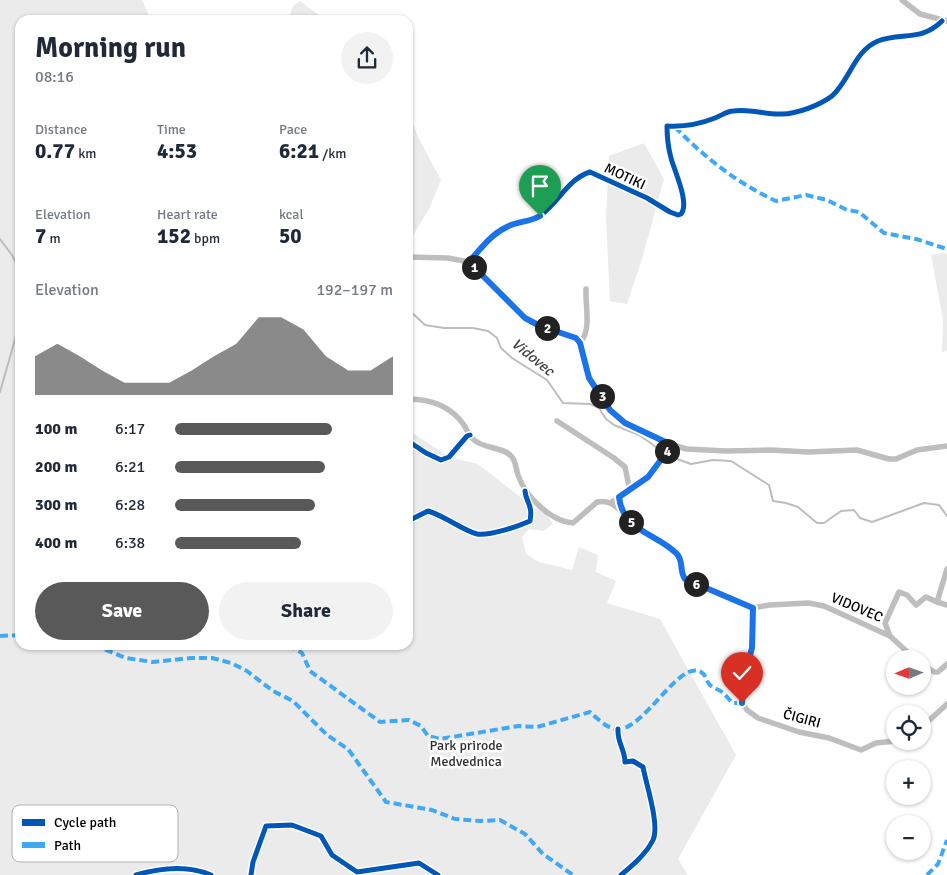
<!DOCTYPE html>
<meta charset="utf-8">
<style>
body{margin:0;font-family:Signika,sans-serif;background:#f2f2f3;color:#1f2937;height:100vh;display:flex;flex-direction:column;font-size:19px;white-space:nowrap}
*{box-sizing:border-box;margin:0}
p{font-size:16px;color:#747a83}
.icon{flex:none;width:28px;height:28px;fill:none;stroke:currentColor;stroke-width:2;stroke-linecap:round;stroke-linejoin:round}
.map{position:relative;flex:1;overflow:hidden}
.panel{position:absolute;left:15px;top:15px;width:398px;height:635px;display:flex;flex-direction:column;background:#fff;border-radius:15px;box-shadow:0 1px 4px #0004}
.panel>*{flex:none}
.needle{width:32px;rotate:268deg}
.fabs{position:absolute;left:886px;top:650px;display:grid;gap:10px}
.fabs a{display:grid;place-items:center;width:45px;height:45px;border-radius:50%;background:#fff;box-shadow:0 1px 4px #0004;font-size:25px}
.pin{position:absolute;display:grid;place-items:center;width:42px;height:42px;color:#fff;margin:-51px -21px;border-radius:50% 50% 50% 0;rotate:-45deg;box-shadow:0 0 5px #0007}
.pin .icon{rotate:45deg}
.km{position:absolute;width:25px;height:25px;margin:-12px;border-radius:50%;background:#222;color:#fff;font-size:14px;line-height:25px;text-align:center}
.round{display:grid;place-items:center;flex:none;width:52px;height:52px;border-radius:26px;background:#f2f2f3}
.headline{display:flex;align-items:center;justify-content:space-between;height:85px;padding:0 20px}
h1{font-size:28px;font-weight:800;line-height:38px}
.metrics{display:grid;grid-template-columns:repeat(3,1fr);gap:8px;height:85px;padding:5px 20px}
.metrics div{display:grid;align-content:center}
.metrics b{font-size:21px;font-weight:800}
.metrics small{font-size:14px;font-weight:400}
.metrics p{font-size:14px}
.chart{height:140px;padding:10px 20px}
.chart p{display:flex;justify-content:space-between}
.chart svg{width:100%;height:90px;margin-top:5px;fill:#595959;opacity:.7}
.cta{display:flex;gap:10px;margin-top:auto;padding:10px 20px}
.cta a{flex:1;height:58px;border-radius:30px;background:#595959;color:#fff;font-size:20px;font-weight:800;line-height:58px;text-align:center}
.cta a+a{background:#f2f2f3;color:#1f2937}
ul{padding:0 20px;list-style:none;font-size:16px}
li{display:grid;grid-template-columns:80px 60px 1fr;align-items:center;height:38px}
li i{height:12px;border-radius:6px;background:#595959}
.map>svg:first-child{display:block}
</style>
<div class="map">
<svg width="947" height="875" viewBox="0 0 947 875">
<rect width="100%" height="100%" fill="#fff"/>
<!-- green -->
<g fill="#ebebeb">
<path d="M0 0H142L151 20H20V645H408V430L449 457 478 464 533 507 545 512 553 524 544 531 529 529 522 537 526 554 539 562 572 570 579 547 598 555 596 572 616 581 607 603 660 619 736 755 678 859 688 875H0Z"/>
<path d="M300 1 325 20H288L293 6Z"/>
<path d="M408 112 419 139 441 180 429 209 408 243Z"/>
<path d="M644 143 664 179 642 259 627 304 610 301 606 218 609 156Z"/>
<path d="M943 253 947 254V350L942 353 943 320 931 255Z"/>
</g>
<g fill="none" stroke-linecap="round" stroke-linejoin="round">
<!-- stream -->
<g stroke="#bdbdbd" stroke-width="2">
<path d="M0 239 12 255 20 271"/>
<path d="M408 309 425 325 444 328H473L488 331 497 338 501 348 512 358 547 380 563 403 590 404 599 408 606 419 614 425 639 435 669 456 691 464 713 460 731 461 769 485 773 501 786 503 798 507 817 523H824L841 511 854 510 860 518 872 522 924 503 939 505 947 516"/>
<path d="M0 392 20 322"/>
</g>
<!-- street -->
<g stroke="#bebebe" stroke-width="5.5">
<path d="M902 0 920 14 947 21"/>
<path d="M408 257 448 258 469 262 525 318 540 326 576 338 580 343 589 378 610 411 625 423 672 445 687 449 726 451 770 450 808 452 857 450 889 459H896L917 450 947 446"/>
<path d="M469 262C482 247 495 229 516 223 525 221 533 221 541 215 559 202 568 179 590 172L647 198 670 212 678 215 681 214C690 203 674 170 671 158 668 147 667 137 667 126 684 127 700 124 715 118 721 116 727 111 733 111 749 108 766 115 782 114 797 114 820 105 832 96 850 80 854 51 878 41 901 32 921 42 942 21"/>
<path d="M580 343C592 329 585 307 586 289"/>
<path d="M408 399C430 399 450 405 464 425 467 430 469 436 474 440 484 449 505 447 512 457 516 462 516 469 518 475 525 496 550 521 573 523L597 502C603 501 607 501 612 504 622 510 627 518 634 526 647 539 668 542 679 557 684 564 680 572 685 579L753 608 769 605 809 603 824 606 890 636 915 659"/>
<path d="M557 421 614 458 625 467 630 491"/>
<path d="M610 503 635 488 648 477 672 445"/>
<path d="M947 569 937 602 947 605"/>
<path d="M753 608 752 648 742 687V703L747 710 758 718 799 732 829 738 861 750 876 743 895 741"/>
<path d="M890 636 885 623 899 592 907 595 916 605 926 597 937 602"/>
<path d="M922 664 934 672H938L947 664"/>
<path d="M922 727 947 704"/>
</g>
<!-- quiet -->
<g stroke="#3fa9f5" stroke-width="4" stroke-dasharray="8 4" stroke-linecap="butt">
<path d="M675 127C704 157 737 183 776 201L806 195 827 200 847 210 859 212 884 233 916 239 947 249"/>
<path d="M0 636 20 635"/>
<path d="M94 645 126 658 153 662 191 658H212L231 663 247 671 273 691 293 701 327 735 348 749 386 802 432 810 455 819 480 821 500 820 525 834 543 854 573 875"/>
<path d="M288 645 302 653 310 671 380 722 409 720 421 726 428 736 440 739 518 726 537 727 590 712C597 718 605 727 615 729 643 734 678 659 701 672 706 675 706 680 709 684 712 688 718 689 722 692 726 695 729 700 733 703H742"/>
<path d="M927 875 938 864 947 840"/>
</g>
<defs>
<g id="cycleway">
<path d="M469 262C482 247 495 229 516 223 525 221 533 221 541 215 559 202 568 179 590 172L647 198 670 212 678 215 681 214C690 203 674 170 671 158 668 147 667 137 667 126 684 127 700 124 715 118 721 116 727 111 733 111 749 108 766 115 782 114 797 114 820 105 832 96 850 80 854 51 878 41 901 32 921 42 942 21"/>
<path d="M408 441 426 453 441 460 449 457 467 436 470 435"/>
<path d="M408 521 428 511C443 515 464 531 477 534 490 536 519 526 530 521 533 504 526 503 525 491"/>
<path d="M618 729C617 742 625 750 625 762L633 761 643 767C646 784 660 825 653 840 646 854 633 865 621 875"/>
<path d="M136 875C160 868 188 865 211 875"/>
<path d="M251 875 253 862 266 826 292 825 321 836 332 855 357 872 419 863 438 875"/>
</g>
</defs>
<!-- cycleway casing -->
<use href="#cycleway" stroke="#fff" stroke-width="8"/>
<!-- cycleway -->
<use href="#cycleway" stroke="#0057b8" stroke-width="5"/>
</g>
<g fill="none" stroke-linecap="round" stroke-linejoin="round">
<defs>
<path id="route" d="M540 216C531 221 524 221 514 224 494 230 482 247 469 262L525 318 540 326 576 338 580 343 589 378 610 410 625 423 672 445 648 477 619 497C623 532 657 533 677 554 684 562 679 571 685 579L753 608 752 648 744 676 742 703"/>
</defs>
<!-- route casing -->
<use href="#route" stroke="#fff" stroke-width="10"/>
<!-- route -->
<use href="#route" stroke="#1a73e8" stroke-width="6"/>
</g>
<g text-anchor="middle" stroke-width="5" stroke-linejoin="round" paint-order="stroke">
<!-- street labels -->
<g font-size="14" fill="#000" stroke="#fff">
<text transform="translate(625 176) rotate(25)" y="5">MOTIKI</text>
<text transform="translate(857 607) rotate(23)" y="5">VIDOVEC</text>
<text transform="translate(802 718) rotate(15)" y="5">ČIGIRI</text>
</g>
<!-- park labels -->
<g font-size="14" fill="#313131" stroke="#fff">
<text x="466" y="750">Park prirode<tspan x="466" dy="16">Medvednica</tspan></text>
</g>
<!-- water labels -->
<g font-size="15" font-style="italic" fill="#424242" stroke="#fff">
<text transform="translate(533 357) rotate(39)" y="5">Vidovec</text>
</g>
</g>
<!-- legend -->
<rect x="12" y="805" width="166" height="57" rx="8" fill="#fff" stroke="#b2b2b2" stroke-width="1"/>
<rect x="22" y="819" width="23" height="7" fill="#0057b8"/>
<rect x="22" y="842" width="23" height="6" fill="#3fa9f5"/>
<g font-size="14" fill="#000">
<text x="54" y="827">Cycle path</text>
<text x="54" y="850">Path</text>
</g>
</svg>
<div class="fabs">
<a><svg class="needle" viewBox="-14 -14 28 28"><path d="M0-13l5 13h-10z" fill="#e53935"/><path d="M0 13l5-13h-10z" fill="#747a83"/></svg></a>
<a><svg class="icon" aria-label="locate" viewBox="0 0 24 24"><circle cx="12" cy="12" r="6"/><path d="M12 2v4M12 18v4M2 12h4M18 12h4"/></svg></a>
<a>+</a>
<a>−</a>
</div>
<div class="pin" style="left:540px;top:216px;background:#1e9e55"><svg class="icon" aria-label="arrive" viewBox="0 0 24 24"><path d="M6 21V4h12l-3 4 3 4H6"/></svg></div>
<div class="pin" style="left:742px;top:703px;background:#d93025"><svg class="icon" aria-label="check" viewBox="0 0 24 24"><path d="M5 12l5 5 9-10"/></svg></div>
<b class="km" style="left:474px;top:267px">1</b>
<b class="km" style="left:547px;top:328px">2</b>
<b class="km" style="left:602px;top:396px">3</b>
<b class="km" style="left:667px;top:451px">4</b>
<b class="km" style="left:631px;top:522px">5</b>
<b class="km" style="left:696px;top:584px">6</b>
<section class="panel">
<div class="headline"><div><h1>Morning run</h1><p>08:16</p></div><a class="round"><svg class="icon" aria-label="share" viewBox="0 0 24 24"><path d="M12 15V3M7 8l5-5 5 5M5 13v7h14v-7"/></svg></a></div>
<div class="metrics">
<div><p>Distance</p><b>0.77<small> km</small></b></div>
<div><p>Time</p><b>4:53</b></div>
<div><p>Pace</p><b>6:21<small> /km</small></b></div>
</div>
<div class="metrics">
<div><p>Elevation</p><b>7<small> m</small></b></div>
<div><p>Heart rate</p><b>152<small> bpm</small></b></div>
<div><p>kcal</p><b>50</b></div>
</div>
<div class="chart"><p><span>Elevation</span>192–197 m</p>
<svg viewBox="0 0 160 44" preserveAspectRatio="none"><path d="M0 44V25L10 19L20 25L30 32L40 38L50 38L60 38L70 32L80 25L90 19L100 6L110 6L120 12L130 25L140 32L150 32L160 25V44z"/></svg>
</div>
<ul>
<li><b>100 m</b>6:17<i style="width:72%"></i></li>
<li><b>200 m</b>6:21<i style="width:69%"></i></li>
<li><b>300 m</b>6:28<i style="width:64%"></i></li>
<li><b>400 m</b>6:38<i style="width:58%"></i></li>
</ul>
<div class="cta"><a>Save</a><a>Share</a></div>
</section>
</div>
